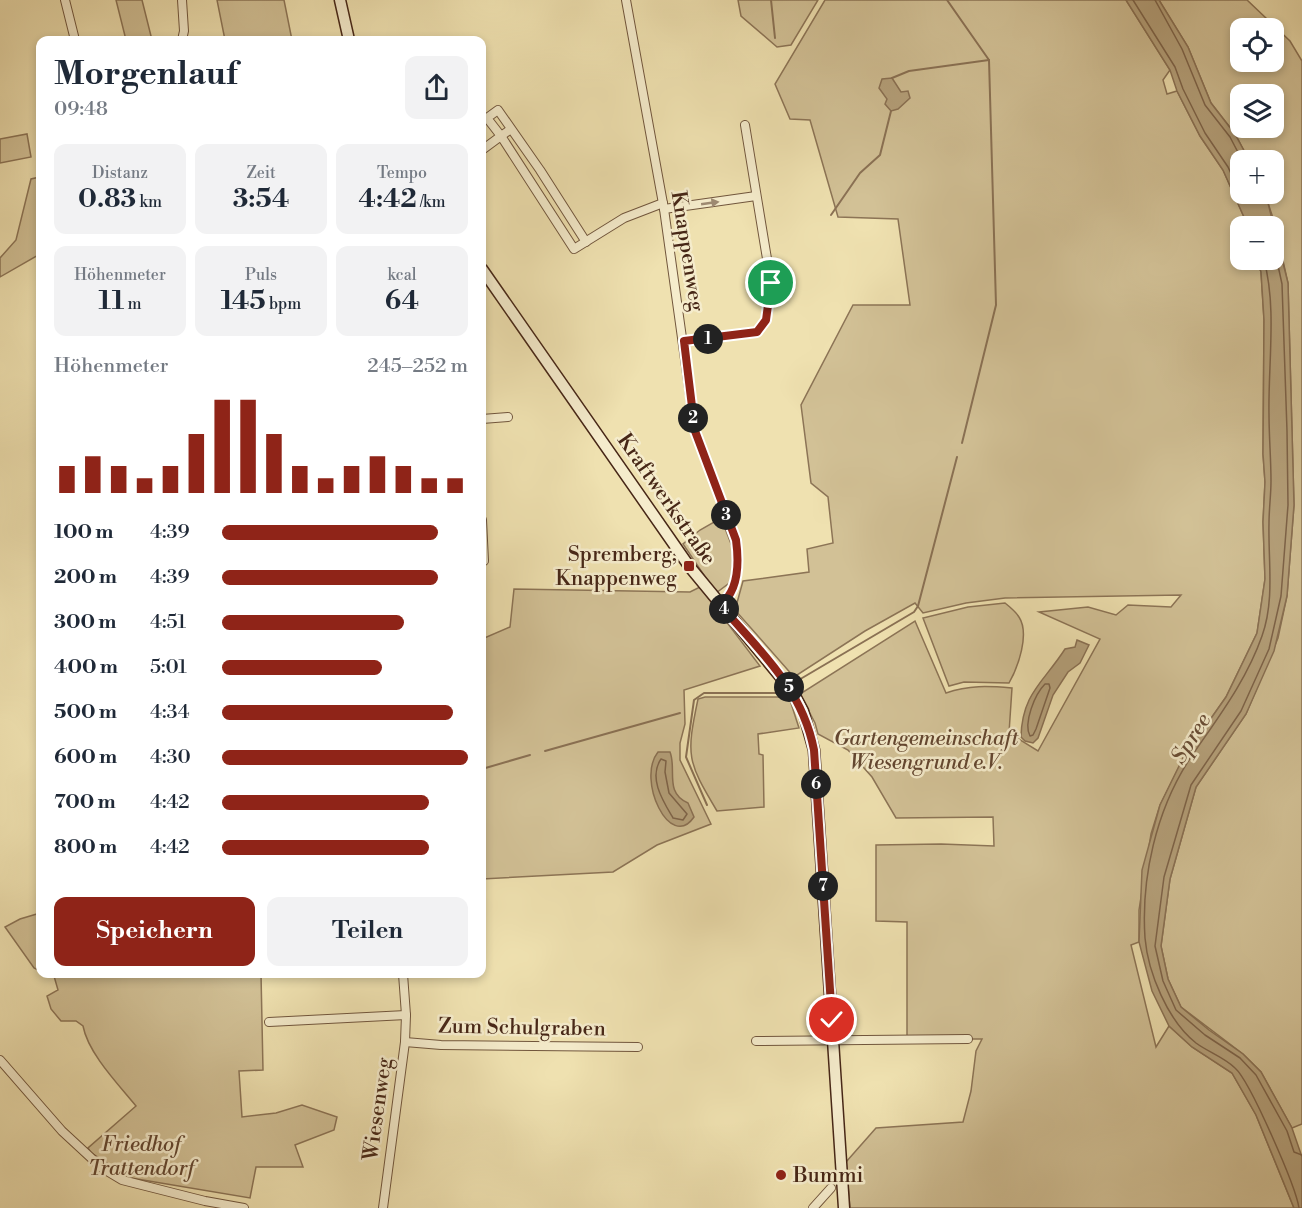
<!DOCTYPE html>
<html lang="de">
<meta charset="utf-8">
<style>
body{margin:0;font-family:"Libre Bodoni",serif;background:#f2f2f3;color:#1f2937;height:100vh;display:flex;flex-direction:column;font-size:22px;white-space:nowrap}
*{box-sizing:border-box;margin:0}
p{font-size:20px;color:#747a83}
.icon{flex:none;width:33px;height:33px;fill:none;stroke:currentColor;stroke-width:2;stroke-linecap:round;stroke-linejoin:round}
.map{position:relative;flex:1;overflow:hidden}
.sheet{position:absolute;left:36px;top:36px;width:450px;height:942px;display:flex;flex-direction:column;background:#fff;border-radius:12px;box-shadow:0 3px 9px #0003}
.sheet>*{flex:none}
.buttons{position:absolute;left:1230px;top:18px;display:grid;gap:12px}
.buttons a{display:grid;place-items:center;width:54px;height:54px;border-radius:12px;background:#fff;box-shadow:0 3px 9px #0003;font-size:30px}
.pin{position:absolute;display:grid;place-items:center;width:51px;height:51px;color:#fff;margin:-26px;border:3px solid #fff;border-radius:50%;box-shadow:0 2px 6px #0007}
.km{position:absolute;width:30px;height:30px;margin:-15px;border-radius:50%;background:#222;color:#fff;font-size:16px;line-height:30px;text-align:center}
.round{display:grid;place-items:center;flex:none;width:63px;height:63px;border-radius:12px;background:#f2f2f3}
.headline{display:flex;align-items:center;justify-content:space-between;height:102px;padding:0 18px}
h1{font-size:33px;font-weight:700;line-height:45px}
.stats{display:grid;grid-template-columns:repeat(3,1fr);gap:9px;height:102px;padding:6px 18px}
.stats div{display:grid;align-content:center;border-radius:12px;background:#f2f2f3;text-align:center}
.stats b{font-size:26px;font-weight:700}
.stats small{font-size:16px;font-weight:400}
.stats p{font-size:16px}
.chart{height:168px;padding:12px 18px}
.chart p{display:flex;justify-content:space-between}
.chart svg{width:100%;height:108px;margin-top:6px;stroke:#8f2418;stroke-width:6}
.action{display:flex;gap:12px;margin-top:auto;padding:12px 18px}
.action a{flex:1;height:69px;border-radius:12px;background:#8f2418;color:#fff;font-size:24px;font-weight:700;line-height:69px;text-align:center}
.action a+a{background:#f2f2f3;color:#1f2937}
ul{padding:0 18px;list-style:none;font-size:20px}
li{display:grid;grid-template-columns:96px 72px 1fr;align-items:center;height:45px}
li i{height:15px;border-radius:8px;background:#8f2418}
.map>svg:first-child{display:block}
</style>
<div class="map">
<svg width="1302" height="1208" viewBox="0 0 1302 1208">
<rect width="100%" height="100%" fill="#efe1b0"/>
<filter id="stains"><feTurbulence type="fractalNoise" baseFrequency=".00333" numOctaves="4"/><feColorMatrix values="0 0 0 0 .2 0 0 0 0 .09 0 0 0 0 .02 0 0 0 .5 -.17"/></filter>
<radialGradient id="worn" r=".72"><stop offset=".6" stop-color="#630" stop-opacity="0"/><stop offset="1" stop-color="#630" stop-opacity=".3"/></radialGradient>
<!-- green -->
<g fill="#d2c196" stroke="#8c7456" stroke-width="1.5" fill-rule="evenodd">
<path d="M116 0H142L152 40H126Z"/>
<path d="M217 0H284L292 40H225Z"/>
<path d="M738 0H818L791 45 777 47 741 16Z"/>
<path d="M825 0H1126L1170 70 1163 80 1167 94 1177 91 1200 136 1223 170 1248 226H1240V260H1257L1261 272 1264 320 1263 454 1265 482 1263 522 1265 579 1257 633 1226 697 1183 759 1160 805 1151 834 1139 910V942L1131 945 1156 1047 1169 1026 1192 1047 1232 1073 1256 1115 1294 1208H850L846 1162 876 1128 963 1122 971 1091 976 1051 982 1039H907V922L876 921V845L941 844 994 846 993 817 896 818 872 777 848 750 818 734 815 723 800 694 915 621 946 693C969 685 988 686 1012 688L1009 733 1038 751 1100 639 1039 612 1088 607 1116 615 1128 605 1171 607 1181 595 1005 598 966 603 923 613 915 603 865 631 794 677 735 610 743 581 809 572 807 549 833 543 828 497 811 483 801 405 853 305H910L898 219 838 217 810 120 790 119 775 84Z"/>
<path d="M1159 0H1247L1290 41 1302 61V1124L1292 1128 1261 1072 1243 1054 1181 1007 1168 979 1161 946 1170 879 1196 787 1246 714 1278 638 1287 596 1294 505 1288 283 1274 221 1265 194H1274V160H1249L1235 134 1211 103 1188 47ZM1240 28H1274V62H1240ZM1240 94H1274V128H1240Z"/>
<path d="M27 134 31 157 0 163V139Z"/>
<path d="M40 177V254L0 277V258L16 240 31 179Z"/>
<path d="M721 518 735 554 732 581 716 593 683 544 700 530Z"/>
<path d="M700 587 760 666 684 690 685 724 680 743V760L711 824 657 845 613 872 482 879V639L510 627 514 589 690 592Z"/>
<path d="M1005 603C1010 607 1016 612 1019 617 1030 634 1018 667 1009 683L964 682 949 686 923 618 968 607Z"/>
<path d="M705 697H789L799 728 758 734 759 754 763 755 764 807 717 811C687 761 686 756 698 699Z"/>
<path d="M40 913V971L34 968 5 927 20 919Z"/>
<path d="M47 974H261L263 1070 239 1071 242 1117 276 1113 302 1105 337 1117 334 1130 295 1145 303 1167H256L250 1198 131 1178 91 1153 88 1148 136 1106C118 1084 88 1053 83 1026L76 1021H61L51 1009 47 996 58 990 54 976Z"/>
</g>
<!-- water -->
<g fill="#b6a27c" stroke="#8a7154" stroke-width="1.5">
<path d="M1126 0H1159L1188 47 1211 103 1235 134 1249 160H1240V194H1265L1266 195 1288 283 1294 505 1287 596 1274 651 1246 714 1196 787 1170 879 1161 946 1168 979 1181 1007 1209 1030 1243 1054 1261 1072 1292 1128 1302 1157V1208H1294L1256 1115 1232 1073 1192 1047 1169 1026 1152 991 1139 942 1142 870 1160 805 1183 758 1226 697 1257 633 1265 579 1263 522 1265 482 1263 454 1264 320 1261 272 1257 260H1274V226H1248L1223 170 1200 136 1177 91 1170 70Z"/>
<path d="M892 78 901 92 908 91 910 98 898 109 891 111 885 104 887 99 879 88 882 79Z"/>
<path d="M1077 640 1089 645 1080 663 1068 672 1053 695 1038 738 1033 743 1025 741 1021 737C1022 693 1044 682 1065 649L1075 647Z"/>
<path d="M658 752H670C677 769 664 793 688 803L694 817C670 852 636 779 658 752Z"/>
</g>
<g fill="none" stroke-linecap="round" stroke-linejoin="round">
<!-- shore -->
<g stroke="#7e644a" stroke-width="1.5">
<path d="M1133 0 1175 67 1183 89 1205 133 1228 167 1240 193"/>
<path d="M1155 0 1182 49 1205 105 1230 137 1242 160"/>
<path d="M1274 247 1282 284 1287 431 1288 505 1281 596 1269 649 1241 711 1191 785 1164 877 1155 946 1163 981 1176 1010 1205 1035 1240 1058 1256 1075 1287 1131 1294 1152 1302 1155"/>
<path d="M1264 260C1277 308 1268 364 1269 414 1269 437 1271 459 1271 481 1271 495 1269 509 1269 523 1268 560 1275 600 1262 636 1246 682 1216 720 1189 760 1156 811 1141 878 1145 938 1148 973 1168 1021 1196 1043 1208 1052 1224 1057 1235 1068 1250 1081 1296 1187 1299 1208"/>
<path d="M1045 684H1049L1050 688 1036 729 1033 735 1030 736C1023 723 1035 694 1045 684Z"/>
<path d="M661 759 666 761 665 772 669 793 687 814 683 820 673 818C663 801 648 778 661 759Z"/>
</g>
<!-- stream -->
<g stroke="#8a7154" stroke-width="2">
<path d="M771 0 775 38"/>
<path d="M947 0 989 60 996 305 962 443"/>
<path d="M892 78 909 71 989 60"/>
<path d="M831 215 860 173 880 155 891 111"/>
<path d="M797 681 914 612 918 606 957 457"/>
<path d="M545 751 680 713"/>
<path d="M482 769 530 755"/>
<path d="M707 805 686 757 694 700 704 693H780"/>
</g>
<defs>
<g id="minor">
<path d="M65 0 75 40"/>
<path d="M182 0 184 31 182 40"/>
<path d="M626 0 664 209 695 431 736 540C739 562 739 591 720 605"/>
<path d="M511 129 501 136 487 118 498 110 540 170 586 242"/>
<path d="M482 150 501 136 574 249 624 218 663 203"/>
<path d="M664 209 756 196"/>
<path d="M684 341 757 332 766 320 771 283 745 125"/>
<path d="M482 419 508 417"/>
<path d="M482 520 484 561H482"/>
<path d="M269 1022 406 1015"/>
<path d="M756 1041 968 1039"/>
<path d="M405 1042 441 1045 638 1047"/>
<path d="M0 1060 62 1131 102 1168 122 1180 205 1201 244 1208"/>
<path d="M383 1208 405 1042 406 1015 403 974"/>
<path d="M813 1208 831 1188"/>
</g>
<g id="secondary">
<path d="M340 0 349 40"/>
<path d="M482 269 689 566 793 692 803 711 814 750 844 1208"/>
</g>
</defs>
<!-- minor casing -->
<use href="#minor" stroke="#71563d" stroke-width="10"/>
<!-- secondary casing -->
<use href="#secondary" stroke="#472717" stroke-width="13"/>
<!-- minor -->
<use href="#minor" stroke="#f5eccc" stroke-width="8"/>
<!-- secondary -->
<use href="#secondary" stroke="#f5eccc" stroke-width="10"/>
</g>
<!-- one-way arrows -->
<defs><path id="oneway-solid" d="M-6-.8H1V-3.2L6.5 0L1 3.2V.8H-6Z" transform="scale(1.5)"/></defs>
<use fill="#9e8a72" href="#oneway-solid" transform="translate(710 203) rotate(-8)"/>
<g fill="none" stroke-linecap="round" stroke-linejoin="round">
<defs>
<path id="route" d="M771 283 766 320 757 332 684 341 695 431 736 540C739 562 739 591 720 605 760 651 802 688 814 750L832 1020"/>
</defs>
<!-- route casing -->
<use href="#route" stroke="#fff" stroke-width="12"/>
<!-- route -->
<use href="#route" stroke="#8f2418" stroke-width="8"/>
</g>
<!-- markers -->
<g fill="#8f2418" stroke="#f5eccc" stroke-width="2">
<rect x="683" y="560" width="12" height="12" rx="3"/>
<circle cx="781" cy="1175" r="6"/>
</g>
<g text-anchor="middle" stroke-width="5" stroke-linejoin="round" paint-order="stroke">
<!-- street labels -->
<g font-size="21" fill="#472717" stroke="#f5eccc">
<text transform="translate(688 251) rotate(81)" y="7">Knappenweg</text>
<text transform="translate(667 499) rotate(55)" y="7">Kraftwerkstraße</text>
<text transform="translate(522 1027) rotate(1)" y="7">Zum Schulgraben</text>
<text transform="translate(377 1109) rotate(-82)" y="7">Wiesenweg</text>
</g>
<!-- poi labels -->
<g font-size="21" fill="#472717" stroke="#f5eccc" text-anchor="end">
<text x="677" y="561">Spremberg,<tspan x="677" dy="24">Knappenweg</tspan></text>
<text x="793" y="1182" text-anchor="start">Bummi</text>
</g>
<!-- park labels -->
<g font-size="21" font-style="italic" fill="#634630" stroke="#f5eccc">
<text x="926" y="745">Gartengemeinschaft<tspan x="926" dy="24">Wiesengrund e.V.</tspan></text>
<text x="141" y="1151">Friedhof<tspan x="141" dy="24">Trattendorf</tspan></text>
</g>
<!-- water labels -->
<g font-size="22" font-style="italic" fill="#684c35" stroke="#f5eccc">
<text transform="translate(1190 738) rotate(-58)" y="8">Spree</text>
</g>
</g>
<rect width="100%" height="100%" filter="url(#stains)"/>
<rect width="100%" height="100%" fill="url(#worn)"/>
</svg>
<div class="buttons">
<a><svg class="icon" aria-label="locate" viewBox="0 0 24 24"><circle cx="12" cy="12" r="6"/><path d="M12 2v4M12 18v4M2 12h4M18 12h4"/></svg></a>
<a><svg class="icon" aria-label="layers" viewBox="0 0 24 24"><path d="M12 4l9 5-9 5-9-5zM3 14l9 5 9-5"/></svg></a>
<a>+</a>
<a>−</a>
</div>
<div class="pin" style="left:771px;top:283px;background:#1e9e55"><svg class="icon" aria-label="arrive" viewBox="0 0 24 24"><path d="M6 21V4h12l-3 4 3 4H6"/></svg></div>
<div class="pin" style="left:832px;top:1020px;background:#d93025"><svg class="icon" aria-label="check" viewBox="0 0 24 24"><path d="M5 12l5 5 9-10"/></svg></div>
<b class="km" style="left:708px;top:339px">1</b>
<b class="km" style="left:693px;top:418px">2</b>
<b class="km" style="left:726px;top:515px">3</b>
<b class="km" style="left:724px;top:609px">4</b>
<b class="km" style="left:789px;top:687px">5</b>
<b class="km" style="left:816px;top:784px">6</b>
<b class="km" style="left:823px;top:886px">7</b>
<section class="sheet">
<div class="headline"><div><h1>Morgenlauf</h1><p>09:48</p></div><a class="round"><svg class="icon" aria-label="share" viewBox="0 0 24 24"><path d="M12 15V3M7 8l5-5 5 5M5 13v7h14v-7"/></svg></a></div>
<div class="stats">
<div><p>Distanz</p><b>0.83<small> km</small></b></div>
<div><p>Zeit</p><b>3:54</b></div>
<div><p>Tempo</p><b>4:42<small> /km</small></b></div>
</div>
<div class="stats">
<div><p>Höhenmeter</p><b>11<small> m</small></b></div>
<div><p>Puls</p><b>145<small> bpm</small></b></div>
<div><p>kcal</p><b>64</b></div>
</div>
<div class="chart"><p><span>Höhenmeter</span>245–252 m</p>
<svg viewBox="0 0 160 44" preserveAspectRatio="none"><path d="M5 44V33M15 44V29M25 44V33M35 44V38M45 44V33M55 44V20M65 44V6M75 44V6M85 44V20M95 44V33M105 44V38M115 44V33M125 44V29M135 44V33M145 44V38M155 44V38"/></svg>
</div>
<ul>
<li><b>100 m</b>4:39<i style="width:88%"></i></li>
<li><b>200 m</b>4:39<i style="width:88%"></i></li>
<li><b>300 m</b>4:51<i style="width:74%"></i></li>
<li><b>400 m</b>5:01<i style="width:65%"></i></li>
<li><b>500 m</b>4:34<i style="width:94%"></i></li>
<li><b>600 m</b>4:30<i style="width:100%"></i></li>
<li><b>700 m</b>4:42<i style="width:84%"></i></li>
<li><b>800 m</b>4:42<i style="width:84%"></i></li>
</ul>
<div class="action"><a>Speichern</a><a>Teilen</a></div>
</section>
</div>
